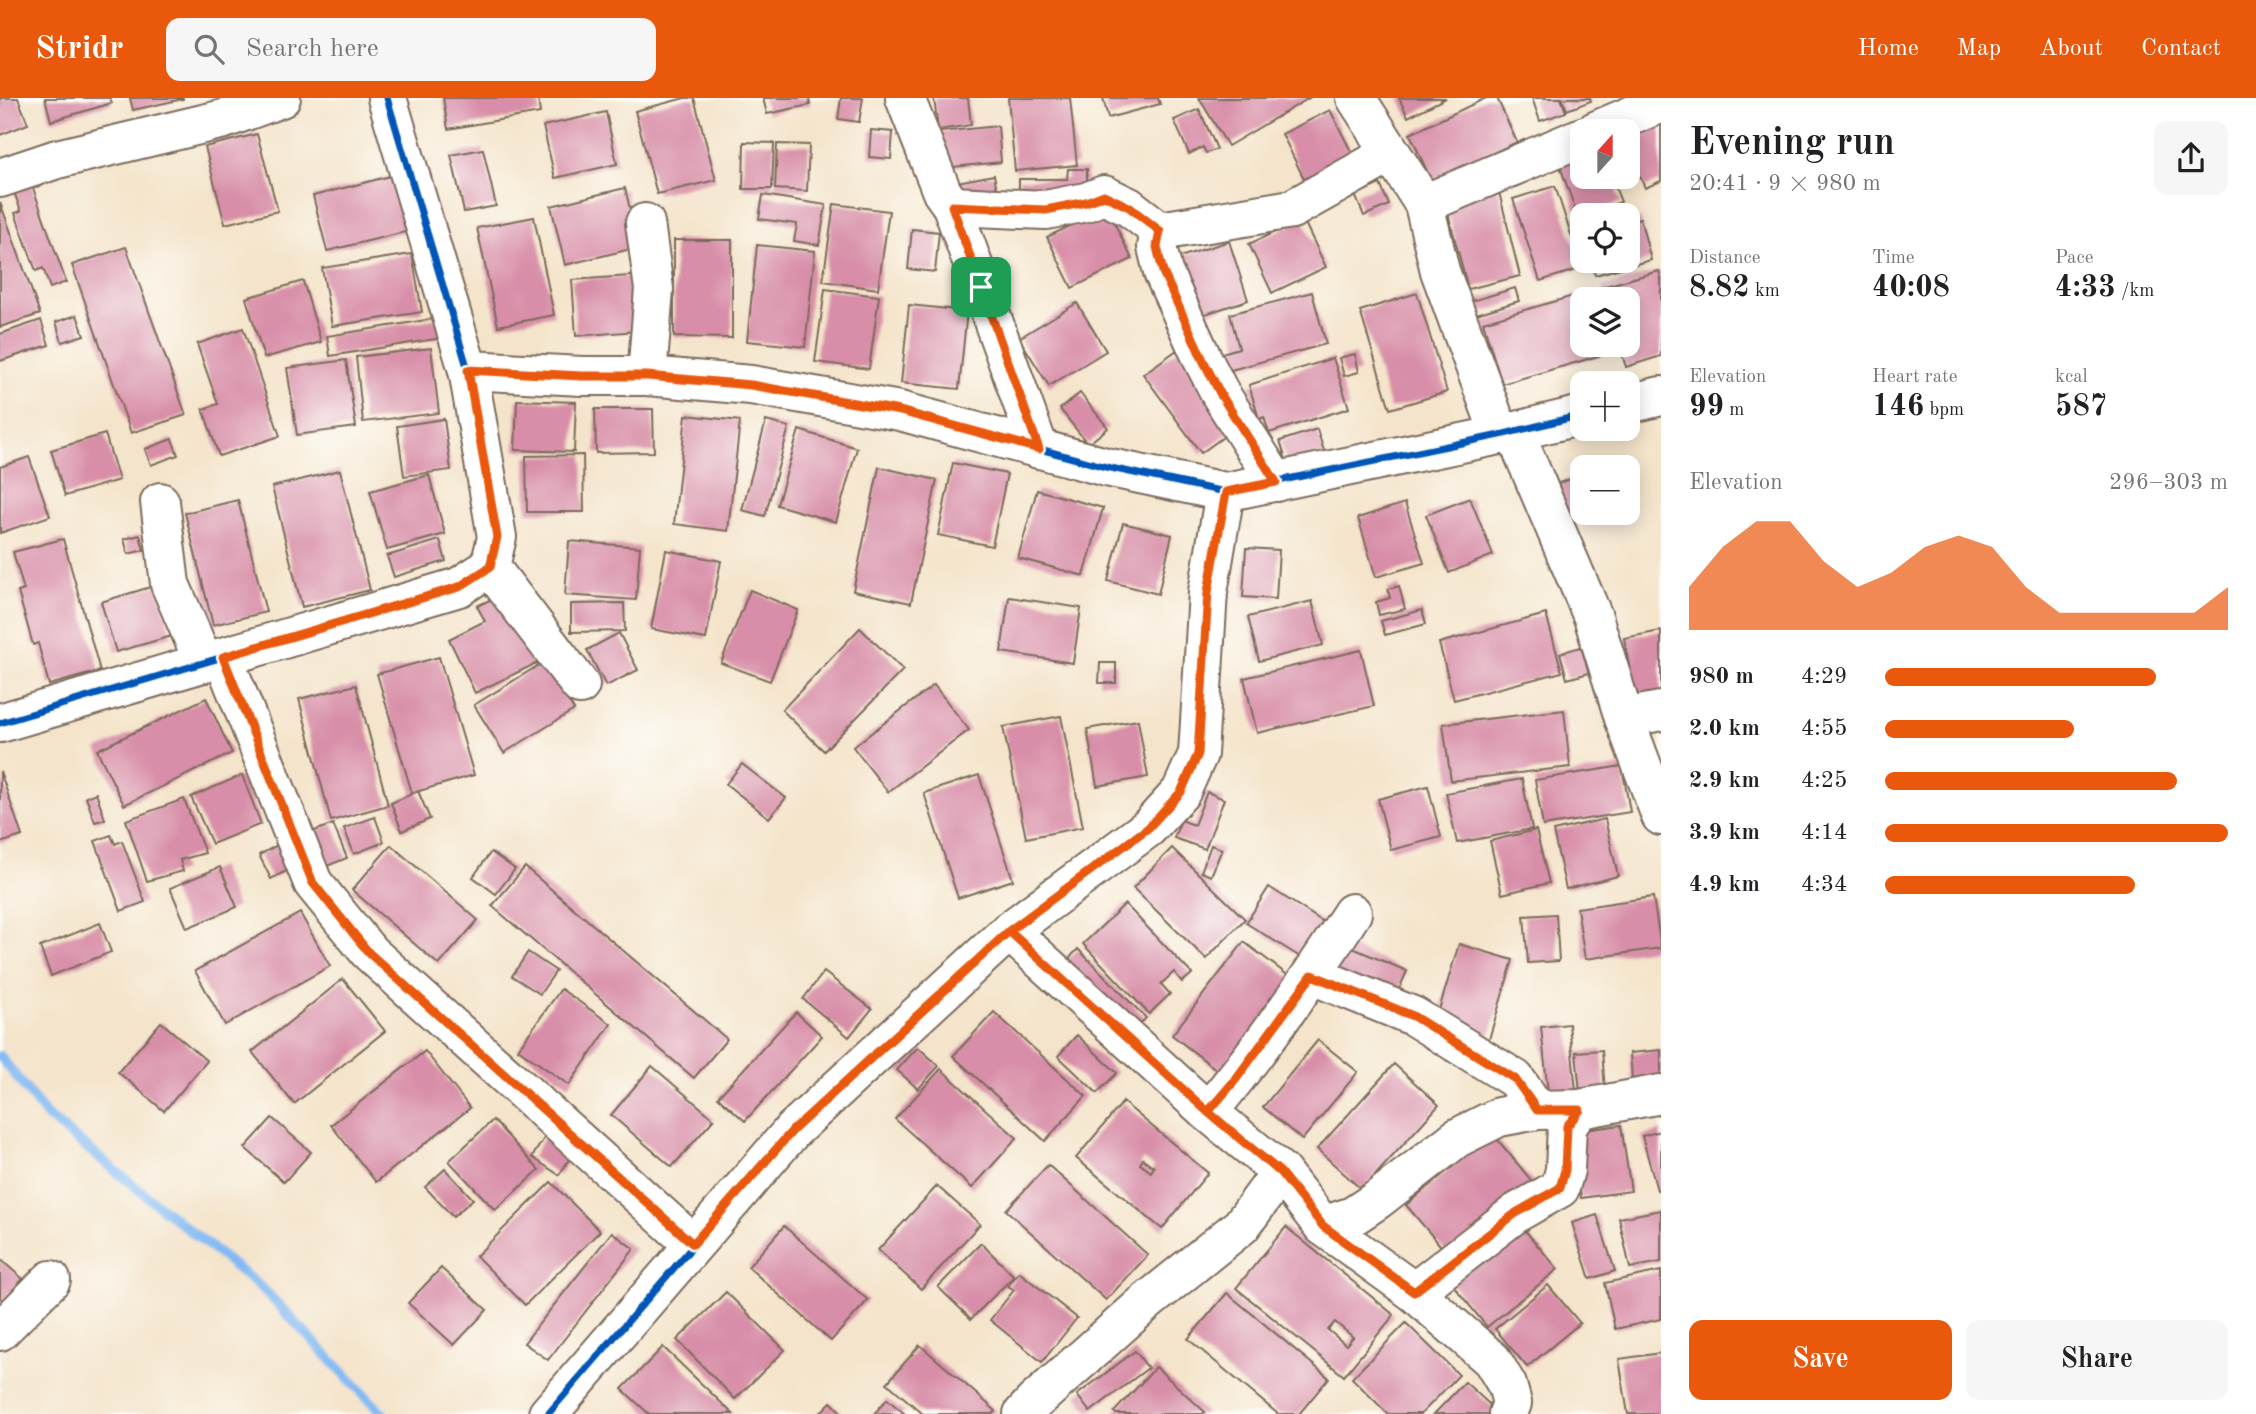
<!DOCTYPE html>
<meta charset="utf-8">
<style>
body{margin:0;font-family:"Old Standard TT",serif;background:#f6f6f6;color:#202124;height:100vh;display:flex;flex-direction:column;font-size:26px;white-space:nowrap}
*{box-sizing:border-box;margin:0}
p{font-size:23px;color:#757577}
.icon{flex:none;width:38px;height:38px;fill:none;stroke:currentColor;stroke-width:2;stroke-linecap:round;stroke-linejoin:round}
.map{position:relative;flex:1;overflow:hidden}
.drawer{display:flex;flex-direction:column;background:#fff;width:595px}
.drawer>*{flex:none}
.needle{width:46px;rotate:21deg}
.controls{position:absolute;left:1570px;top:21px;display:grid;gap:14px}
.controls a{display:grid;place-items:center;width:70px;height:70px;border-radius:14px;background:#fff;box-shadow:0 4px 18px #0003;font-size:35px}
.pin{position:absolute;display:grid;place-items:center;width:60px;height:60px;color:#fff;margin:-30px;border-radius:14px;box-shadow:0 4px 10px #0006}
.round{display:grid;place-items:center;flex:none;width:74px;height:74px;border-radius:14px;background:#f6f6f6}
.head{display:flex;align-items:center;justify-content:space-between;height:119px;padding:0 28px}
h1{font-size:38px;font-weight:700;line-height:52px}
.metrics{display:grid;grid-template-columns:repeat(3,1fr);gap:10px;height:119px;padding:7px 28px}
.metrics div{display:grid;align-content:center}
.metrics b{font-size:30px;font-weight:700}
.metrics small{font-size:19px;font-weight:400}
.metrics p{font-size:19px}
.chart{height:196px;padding:14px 28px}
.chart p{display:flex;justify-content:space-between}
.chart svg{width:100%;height:126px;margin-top:7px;fill:#ea580c;opacity:.7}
.button{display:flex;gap:14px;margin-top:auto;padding:14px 28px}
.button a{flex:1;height:80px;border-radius:14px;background:#ea580c;color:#fff;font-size:28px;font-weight:700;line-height:80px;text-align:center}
.button a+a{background:#f6f6f6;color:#202124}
ul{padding:0 28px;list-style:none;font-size:23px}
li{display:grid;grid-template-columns:112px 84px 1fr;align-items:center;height:52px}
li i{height:18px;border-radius:9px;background:#ea580c}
header{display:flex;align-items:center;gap:42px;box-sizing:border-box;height:98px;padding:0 35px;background:#ea580c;color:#fff}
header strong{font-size:33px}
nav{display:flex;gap:38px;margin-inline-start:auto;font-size:24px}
.search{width:490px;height:63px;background:#f6f6f6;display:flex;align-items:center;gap:18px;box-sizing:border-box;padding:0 24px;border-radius:14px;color:#757577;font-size:26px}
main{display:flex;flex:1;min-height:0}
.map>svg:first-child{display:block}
</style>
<header>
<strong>Stridr</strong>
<div class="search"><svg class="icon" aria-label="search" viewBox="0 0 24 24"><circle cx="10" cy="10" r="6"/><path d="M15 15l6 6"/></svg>Search here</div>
<nav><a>Home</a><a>Map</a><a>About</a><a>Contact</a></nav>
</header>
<main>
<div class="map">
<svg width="1661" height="1316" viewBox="0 0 1661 1316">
<rect width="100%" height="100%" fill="#fdfcf7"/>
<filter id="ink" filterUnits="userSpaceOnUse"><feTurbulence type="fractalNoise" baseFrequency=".0143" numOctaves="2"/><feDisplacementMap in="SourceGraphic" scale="14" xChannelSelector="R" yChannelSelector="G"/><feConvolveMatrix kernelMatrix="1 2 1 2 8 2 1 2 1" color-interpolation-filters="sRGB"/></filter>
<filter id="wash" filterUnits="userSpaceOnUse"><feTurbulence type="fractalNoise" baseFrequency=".00686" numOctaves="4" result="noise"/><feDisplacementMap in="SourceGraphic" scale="28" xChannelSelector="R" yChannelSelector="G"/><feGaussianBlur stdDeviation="1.57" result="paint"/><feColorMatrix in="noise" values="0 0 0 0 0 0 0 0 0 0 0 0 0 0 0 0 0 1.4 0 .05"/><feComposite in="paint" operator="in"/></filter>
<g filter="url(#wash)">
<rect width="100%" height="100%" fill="#f4e4cb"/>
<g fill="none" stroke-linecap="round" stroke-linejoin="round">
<!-- stream -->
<path stroke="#83baf3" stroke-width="10" d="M0 958 46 1017 265 1193 383 1316"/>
</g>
<g id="blocks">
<!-- building -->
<g fill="#d88ea8" fill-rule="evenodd">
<path d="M0 0H18L28 26 0 37Z"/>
<path d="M45 0H110L112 5 51 23Z"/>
<path d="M130 0H183V1L133 12Z"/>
<path d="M443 0H538L540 15 448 31Z"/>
<path d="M685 0H694L716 82 657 96 635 13Z"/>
<path d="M763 0H809L810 7 767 16Z"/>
<path d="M841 0H863L859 24 838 21Z"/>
<path d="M934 0H968L971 27 938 32Z"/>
<path d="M1008 0H1070L1077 67 1015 73Z"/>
<path d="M1103 0H1158L1160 6 1108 20Z"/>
<path d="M1199 0H1309L1228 48Z"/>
<path d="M1399 0H1446L1408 19Z"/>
<path d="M1486 0H1497L1517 44 1432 84 1410 36Z"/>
<path d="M1532 0H1561L1566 14 1540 23Z"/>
<path d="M1562 0H1590L1591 3 1567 12Z"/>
<path d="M1199 11 1217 51 1206 55 1203 49 1189 56 1174 22Z"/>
<path d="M1330 12 1355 61 1306 85 1282 36Z"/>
<path d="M606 14 617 66 555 80 543 28Z"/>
<path d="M1661 14V83L1645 90 1628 51V33Z"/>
<path d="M998 28 1001 64 943 70 939 34Z"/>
<path d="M871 32 893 34 891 61 869 59Z"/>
<path d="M257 36 278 113 225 126 205 49Z"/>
<path d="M744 44 774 45 772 91H743Z"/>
<path d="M777 46 809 47 807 93 775 91Z"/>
<path d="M1582 47V79H1611L1621 104 1578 119 1556 57Z"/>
<path d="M483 51 496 108 464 114 451 57Z"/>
<path d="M1068 71H1087V99L1019 98V81H1067Z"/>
<path d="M394 77 409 133 327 153 313 98Z"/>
<path d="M994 77 997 92 960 99 957 84Z"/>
<path d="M1380 86 1389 107 1364 118 1355 97Z"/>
<path d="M1497 86 1520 178 1468 191 1444 100Z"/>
<path d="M32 87 66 184 50 190 43 170 36 173 15 115 21 113 14 94Z"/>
<path d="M1555 88 1582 170 1540 183 1513 101Z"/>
<path d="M625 90 639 149 565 167 551 108Z"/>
<path d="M763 97 826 107 819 147 794 143 797 126 759 121Z"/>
<path d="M0 104 40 216 0 229Z"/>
<path d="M834 106 889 113 878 191 823 183Z"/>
<path d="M1107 110 1132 161 1072 190 1047 139Z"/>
<path d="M534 119 554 217 498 228 477 130Z"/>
<path d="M1640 120 1651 162 1595 177 1591 163H1628V123Z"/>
<path d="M1303 121 1326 169 1272 195 1249 146Z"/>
<path d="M912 131 939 134 935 174 908 171Z"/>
<path d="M674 142H732V240L674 239Z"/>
<path d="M1229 143 1248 202 1193 220 1174 161Z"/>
<path d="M757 147 815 153 805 249 747 243Z"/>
<path d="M126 149 186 317 131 335 72 167Z"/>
<path d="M412 156 422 214 332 228 322 170Z"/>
<path d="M1659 173 1661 180V258L1626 269 1619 247H1628V201H1606L1602 189Z"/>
<path d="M644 177 649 232 576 238 572 182Z"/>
<path d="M303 183 321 244 264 260 246 200Z"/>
<path d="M1515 190 1519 203 1463 220 1459 207Z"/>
<path d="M825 191 879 198 869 271 815 264Z"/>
<path d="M1594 192 1597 201H1582V247H1610L1612 254 1502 286 1483 224Z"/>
<path d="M1312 194 1326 246 1227 273 1222 255 1239 250 1230 216Z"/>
<path d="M1417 195 1447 294 1390 311 1360 213Z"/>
<path d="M1077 205 1106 253 1049 288 1019 240Z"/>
<path d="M909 207 967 213 959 291 901 285Z"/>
<path d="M77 217 84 237 62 244 56 224Z"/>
<path d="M439 220 442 240 330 258 327 238Z"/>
<path d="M41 222 49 247 0 263V236Z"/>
<path d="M243 230 280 338 219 358 203 311 218 306 197 246Z"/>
<path d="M431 250 439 315 363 324 356 259Z"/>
<path d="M1180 250 1237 329 1201 355 1143 276Z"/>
<path d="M1355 256 1359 274 1344 278 1339 260Z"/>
<path d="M1333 260 1349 310 1269 335 1264 319 1259 321 1249 287Z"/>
<path d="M346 262 356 329 297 337 287 270Z"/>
<path d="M1080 295 1108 330 1088 346 1060 311Z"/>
<path d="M517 302 576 304 574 354 515 352Z"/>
<path d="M595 311H653L654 354 596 355Z"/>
<path d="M686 317 740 323 728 433 674 426Z"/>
<path d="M444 321 451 372 404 378 397 328Z"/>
<path d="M766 323 789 329 765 418 742 412Z"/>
<path d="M1317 331 1325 356 1288 368 1280 343Z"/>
<path d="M799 332 857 350 836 424 777 407Z"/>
<path d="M105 336 119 382 65 398 51 352Z"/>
<path d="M172 341 178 357 151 367 145 351Z"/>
<path d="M583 357 584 414H527L526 358Z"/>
<path d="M29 359 50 418 0 435V369Z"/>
<path d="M953 365 1007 376 992 448 938 437Z"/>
<path d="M879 369 937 382 911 505 853 493Z"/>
<path d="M340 372 370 492 302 509 272 389Z"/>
<path d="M429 377 445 436 387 452 370 393Z"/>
<path d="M1582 377V413L1568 419 1556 386Z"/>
<path d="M1037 392 1103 410 1084 478 1018 460Z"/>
<path d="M1470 400 1493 457 1449 475 1426 417Z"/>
<path d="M238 402 266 514 213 527 185 415Z"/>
<path d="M1405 405 1424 465 1376 479 1358 420Z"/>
<path d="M1123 425 1172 437 1158 496 1108 483Z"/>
<path d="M140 437 144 452 128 456 124 441Z"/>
<path d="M63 441 100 573 49 587 38 545 33 547 18 494 24 492 13 454Z"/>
<path d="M440 442 446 463 394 479 387 458Z"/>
<path d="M569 443 640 449 636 502 565 497Z"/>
<path d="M1246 450 1279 452 1276 501 1243 499Z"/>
<path d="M666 452 721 463 706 541 651 531Z"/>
<path d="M157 487 172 538 116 554 101 504Z"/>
<path d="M1399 488 1405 511 1379 517 1376 504 1390 500 1388 491Z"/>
<path d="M750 492 798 512 770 583 721 565Z"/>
<path d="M507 494 541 563 475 595 449 541 485 523 477 508Z"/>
<path d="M1009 499 1081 510 1073 565 1001 554Z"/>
<path d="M1312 503 1323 547 1259 563 1248 519Z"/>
<path d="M624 505 625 533 571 534V506Z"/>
<path d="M1422 512 1426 526 1385 537 1381 523Z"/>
<path d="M1546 516 1562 574 1454 602 1439 545Z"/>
<path d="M860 530 903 572 824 653 782 612Z"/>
<path d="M1661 533V596L1635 600 1624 540Z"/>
<path d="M619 535 638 572 606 588 587 552Z"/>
<path d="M1581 549 1589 575 1567 581 1560 555Z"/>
<path d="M1361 552 1374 608 1257 635 1244 580Z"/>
<path d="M439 559 474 677 412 695 377 576Z"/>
<path d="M544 564 574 612 504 655 474 607Z"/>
<path d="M1100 565H1116V585H1099Z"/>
<path d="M356 587 388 707 331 723 299 601Z"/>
<path d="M934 587 969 632 888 694 853 649Z"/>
<path d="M206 600 232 655 124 707 97 652Z"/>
<path d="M1564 612 1570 669 1451 683 1443 626Z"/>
<path d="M1061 618 1083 729 1026 740 1003 629Z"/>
<path d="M1138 622 1148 679 1097 688 1087 631Z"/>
<path d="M742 666 786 700 769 720 726 686Z"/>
<path d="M1622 668 1630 714 1543 728 1535 682Z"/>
<path d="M0 673 22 738 0 745Z"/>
<path d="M242 677 261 726 212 746 191 699Z"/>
<path d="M979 677 1013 782 958 800 924 695Z"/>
<path d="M1522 681 1532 731 1457 745 1446 695Z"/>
<path d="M1428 688 1441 739 1391 752 1378 701Z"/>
<path d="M418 693 430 721 402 733 391 705Z"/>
<path d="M1207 694 1224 701 1205 751 1174 740 1181 722 1194 727Z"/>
<path d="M96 695 105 721 95 724 86 699Z"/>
<path d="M184 701 205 755 180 762 183 773 147 783 126 722Z"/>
<path d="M375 719 384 744 354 756 344 730Z"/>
<path d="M1605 721 1618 778 1566 791 1553 733Z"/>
<path d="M333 726 347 760 322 770 309 735Z"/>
<path d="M1536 732 1549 785 1502 796 1490 743Z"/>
<path d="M111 737 115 746 122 743 145 804 121 813 95 743Z"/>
<path d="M283 744 296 768 271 781 259 757Z"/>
<path d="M391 747 478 822 439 867 352 792Z"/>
<path d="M1211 747 1222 751 1211 778 1201 774Z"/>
<path d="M1172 750 1245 821 1206 861 1133 790Z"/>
<path d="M491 754 515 771 496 796 473 779Z"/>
<path d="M220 769 237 809 187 830 170 790Z"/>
<path d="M525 769 727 941 694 980 492 808Z"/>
<path d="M1269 789 1331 829 1308 864 1246 825Z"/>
<path d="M1653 799 1661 850 1585 861 1577 810Z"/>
<path d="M1125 806 1192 876 1182 884 1174 874 1161 886 1170 896 1149 916 1083 846Z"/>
<path d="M300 815 330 868 225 927 195 873Z"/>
<path d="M1556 816 1559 863 1528 865 1524 818Z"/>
<path d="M100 825 111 854 51 878 40 849Z"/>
<path d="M1244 844 1294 882 1222 976 1172 937Z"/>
<path d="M1343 846 1407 873 1394 903 1330 876Z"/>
<path d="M1459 846 1513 862 1489 941 1435 925Z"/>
<path d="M1078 851 1146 920 1132 934 1065 865Z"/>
<path d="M528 854 556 873 540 896 512 878Z"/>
<path d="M824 874 872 911 849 939 803 901Z"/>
<path d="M343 881 385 933 294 1006 252 954Z"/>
<path d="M561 891 611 926 569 987 518 951Z"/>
<path d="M796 914 822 938 745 1023 718 999Z"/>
<path d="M994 914 1086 998 1045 1043 953 958Z"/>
<path d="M161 924 207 963 164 1013 118 974Z"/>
<path d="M1569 926 1576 993 1548 995 1541 929Z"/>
<path d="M1077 937 1117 975 1097 995 1058 958Z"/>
<path d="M1318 942 1358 974 1302 1042 1263 1009Z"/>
<path d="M918 949 939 968 918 991 897 972Z"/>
<path d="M1602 952 1605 993 1580 995 1576 954Z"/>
<path d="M1661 952V991L1633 993 1630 955Z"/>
<path d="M425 953 470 1010 376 1084 331 1027Z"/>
<path d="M1394 966 1439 1007 1362 1092 1317 1051Z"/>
<path d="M652 968 714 1021 672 1069 611 1017Z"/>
<path d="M941 971 1017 1040 972 1090 895 1021Z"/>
<path d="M1123 1004 1208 1075 1162 1131 1076 1060ZM1143 1061 1154 1069 1151 1074 1140 1066Z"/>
<path d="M272 1020 311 1054 284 1084 245 1050Z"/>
<path d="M493 1022 539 1072 495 1112 449 1063Z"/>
<path d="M1621 1027 1631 1093 1581 1100 1571 1034Z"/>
<path d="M1661 1033V1091L1657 1092 1642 1038Z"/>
<path d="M1492 1035 1536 1088 1450 1159 1406 1107Z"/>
<path d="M545 1039 572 1057 559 1077 532 1059Z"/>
<path d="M1048 1067 1148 1157 1106 1202 1006 1112Z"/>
<path d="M445 1071 473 1101 453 1119 425 1089Z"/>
<path d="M551 1084 600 1133 525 1207 476 1158Z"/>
<path d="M937 1088 980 1126 921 1191 878 1152Z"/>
<path d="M1661 1112V1164L1630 1170 1619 1120Z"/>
<path d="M1597 1117 1615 1173 1590 1181 1572 1125Z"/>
<path d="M784 1128 868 1202 831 1243 748 1169Z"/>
<path d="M1286 1129 1394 1217 1344 1278 1236 1190ZM1335 1224 1353 1239 1346 1247 1328 1232Z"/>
<path d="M1522 1129 1558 1171 1487 1229 1452 1186Z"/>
<path d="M612 1134 634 1151 548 1262 524 1245Z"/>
<path d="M981 1145 1014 1178 971 1221 938 1189Z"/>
<path d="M0 1161 23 1181 3 1203 0 1200Z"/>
<path d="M441 1170 487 1212 454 1247 408 1205Z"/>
<path d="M1661 1173V1221L1615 1231 1605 1185Z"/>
<path d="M1019 1174 1077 1220 1042 1264 990 1222 1014 1192 1008 1188Z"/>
<path d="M1548 1187 1580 1225 1527 1269 1495 1231Z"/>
<path d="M726 1194 785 1252 735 1301 677 1242Z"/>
<path d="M1227 1195 1329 1280 1299 1316H1278L1188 1241Z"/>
<path d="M1406 1225 1459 1277 1421 1316H1388L1352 1280Z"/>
<path d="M920 1247 996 1313 993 1316H923L887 1285Z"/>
<path d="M663 1249 733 1316H649L622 1291Z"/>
<path d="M1135 1253 1148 1270 1090 1314 1077 1297Z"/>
<path d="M1661 1255V1316H1628L1619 1261Z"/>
<path d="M1156 1269 1205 1314 1203 1316H1116L1114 1314Z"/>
<path d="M1465 1284 1500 1316H1434Z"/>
<path d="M887 1301 905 1316H874Z"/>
<path d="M831 1304 843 1316H819Z"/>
</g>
</g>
</g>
<g filter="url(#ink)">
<use href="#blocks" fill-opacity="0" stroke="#7c6b5b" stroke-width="2"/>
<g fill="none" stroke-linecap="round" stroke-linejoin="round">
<defs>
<g id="street">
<path d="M905 0 942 94 952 108 1039 351"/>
<path d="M1356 0 1424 106 1440 173 1500 337"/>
<path d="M1595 33 1661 5"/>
<path d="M0 80 57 61 224 21 281 0"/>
<path d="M1424 106 1582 39"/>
<path d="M952 108 1046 112 1086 104 1104 97 1129 109 1160 133 1292 111 1390 56"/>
<path d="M645 125 654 191 647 278"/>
<path d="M1160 133 1157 149 1163 174 1203 262 1221 297 1276 384"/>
<path d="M468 272 582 278H647L751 287 900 313 1106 369 1225 394"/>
<path d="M1514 333 1593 519 1624 620 1661 718"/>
<path d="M160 404 170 486 204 565"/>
<path d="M490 469 580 587"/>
<path d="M223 559 313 785 369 854 693 1146"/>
<path d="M1624 620 1661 613"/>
<path d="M0 625 459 489 490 469 497 439 468 272 387 0"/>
<path d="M1009 833 1208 1014 1281 1074 1323 1128 1414 1194 1492 1262 1507 1287 1512 1305 1508 1316"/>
<path d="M1312 877 1413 918 1515 981 1537 1012"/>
<path d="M1208 1014C1261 951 1308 884 1352 815"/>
<path d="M1323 1128 1353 1118 1377 1102 1457 1040 1499 1019 1537 1012 1580 1011 1661 996"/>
<path d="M1414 1194 1516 1115 1560 1090 1565 1072 1567 1028 1580 1011"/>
<path d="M0 1233 51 1182"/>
<path d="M1023 1316 1034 1304 1144 1206 1241 1128 1281 1074"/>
</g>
<g id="secondary">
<path d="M1628 306 1661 298"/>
<path d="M548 1316 793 1032 1009 833 1148 730 1181 694 1198 656 1208 494 1225 394 1500 337 1582 317"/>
</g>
</defs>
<!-- street casing -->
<use href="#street" stroke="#7c6b5b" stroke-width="42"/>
<!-- secondary casing -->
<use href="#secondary" stroke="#7c6b5b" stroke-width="42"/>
<!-- street -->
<use href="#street" stroke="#fff" stroke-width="38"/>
<!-- secondary -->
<use href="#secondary" stroke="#fff" stroke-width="38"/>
<defs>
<g id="cycleway">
<path d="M468 272 582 278H647L751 287 900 313 1106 369 1225 394 1500 337 1582 317"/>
<path d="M0 625 459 489 490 469 497 439 468 272 387 0"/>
<path d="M548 1316 793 1032 1009 833 1148 730 1181 694 1198 656 1208 494 1225 394"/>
</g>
</defs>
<!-- cycleway casing -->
<use href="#cycleway" stroke="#fdfcf7" stroke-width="11"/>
<!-- cycleway -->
<use href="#cycleway" stroke="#0057b8" stroke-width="7"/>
</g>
</g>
<g fill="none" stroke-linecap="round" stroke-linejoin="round" filter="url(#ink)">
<defs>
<path id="route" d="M981 189 1039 351 900 313 751 287 647 278H582L468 272 497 439 490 469 459 489 223 559 313 785 369 855 693 1146 793 1032 1009 833 1208 1014 1280 1074 1323 1128 1414 1194 1516 1115 1560 1090 1565 1072 1567 1028 1580 1012H1537L1515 981 1413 918 1312 877 1236 981 1208 1014 1009 833 1148 730 1181 694 1198 656 1208 494 1226 394 1276 384 1221 297 1203 262 1163 174 1157 149 1160 133 1129 109 1104 97 1086 104 1046 112 952 108 981 189"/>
</defs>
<!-- route casing -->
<use href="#route" stroke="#fff" stroke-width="14"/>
<!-- route -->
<use href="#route" stroke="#ea580c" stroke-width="9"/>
</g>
</svg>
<div class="controls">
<a><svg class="needle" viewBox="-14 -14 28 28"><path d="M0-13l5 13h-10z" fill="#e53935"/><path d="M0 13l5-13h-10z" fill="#757577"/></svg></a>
<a><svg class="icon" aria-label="locate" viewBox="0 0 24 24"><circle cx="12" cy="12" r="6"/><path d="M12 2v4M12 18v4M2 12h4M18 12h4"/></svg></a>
<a><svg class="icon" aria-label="layers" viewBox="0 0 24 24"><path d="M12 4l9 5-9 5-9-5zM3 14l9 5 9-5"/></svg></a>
<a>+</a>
<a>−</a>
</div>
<div class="pin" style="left:981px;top:189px;background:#1e9e55"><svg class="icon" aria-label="arrive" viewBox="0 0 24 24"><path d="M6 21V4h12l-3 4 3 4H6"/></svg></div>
</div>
<section class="drawer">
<div class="head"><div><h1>Evening run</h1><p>20:41 · 9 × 980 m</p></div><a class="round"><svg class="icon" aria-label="share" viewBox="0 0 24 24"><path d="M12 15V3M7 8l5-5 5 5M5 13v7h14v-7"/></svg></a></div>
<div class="metrics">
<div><p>Distance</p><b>8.82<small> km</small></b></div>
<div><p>Time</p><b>40:08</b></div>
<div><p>Pace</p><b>4:33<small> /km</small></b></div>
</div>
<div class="metrics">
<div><p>Elevation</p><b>99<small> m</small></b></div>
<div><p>Heart rate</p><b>146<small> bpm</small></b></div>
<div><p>kcal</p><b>587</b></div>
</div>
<div class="chart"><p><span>Elevation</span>296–303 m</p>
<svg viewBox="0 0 160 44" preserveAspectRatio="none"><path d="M0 44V29L10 15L20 6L30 6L40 20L50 29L60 24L70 15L80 11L90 15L100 29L110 38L120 38L130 38L140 38L150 38L160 29V44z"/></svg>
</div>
<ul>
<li><b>980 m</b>4:29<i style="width:79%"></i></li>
<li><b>2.0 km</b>4:55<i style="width:55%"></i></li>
<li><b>2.9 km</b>4:25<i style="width:85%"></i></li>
<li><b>3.9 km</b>4:14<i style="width:100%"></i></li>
<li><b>4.9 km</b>4:34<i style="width:73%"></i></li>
</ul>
<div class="button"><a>Save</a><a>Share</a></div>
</section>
</main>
